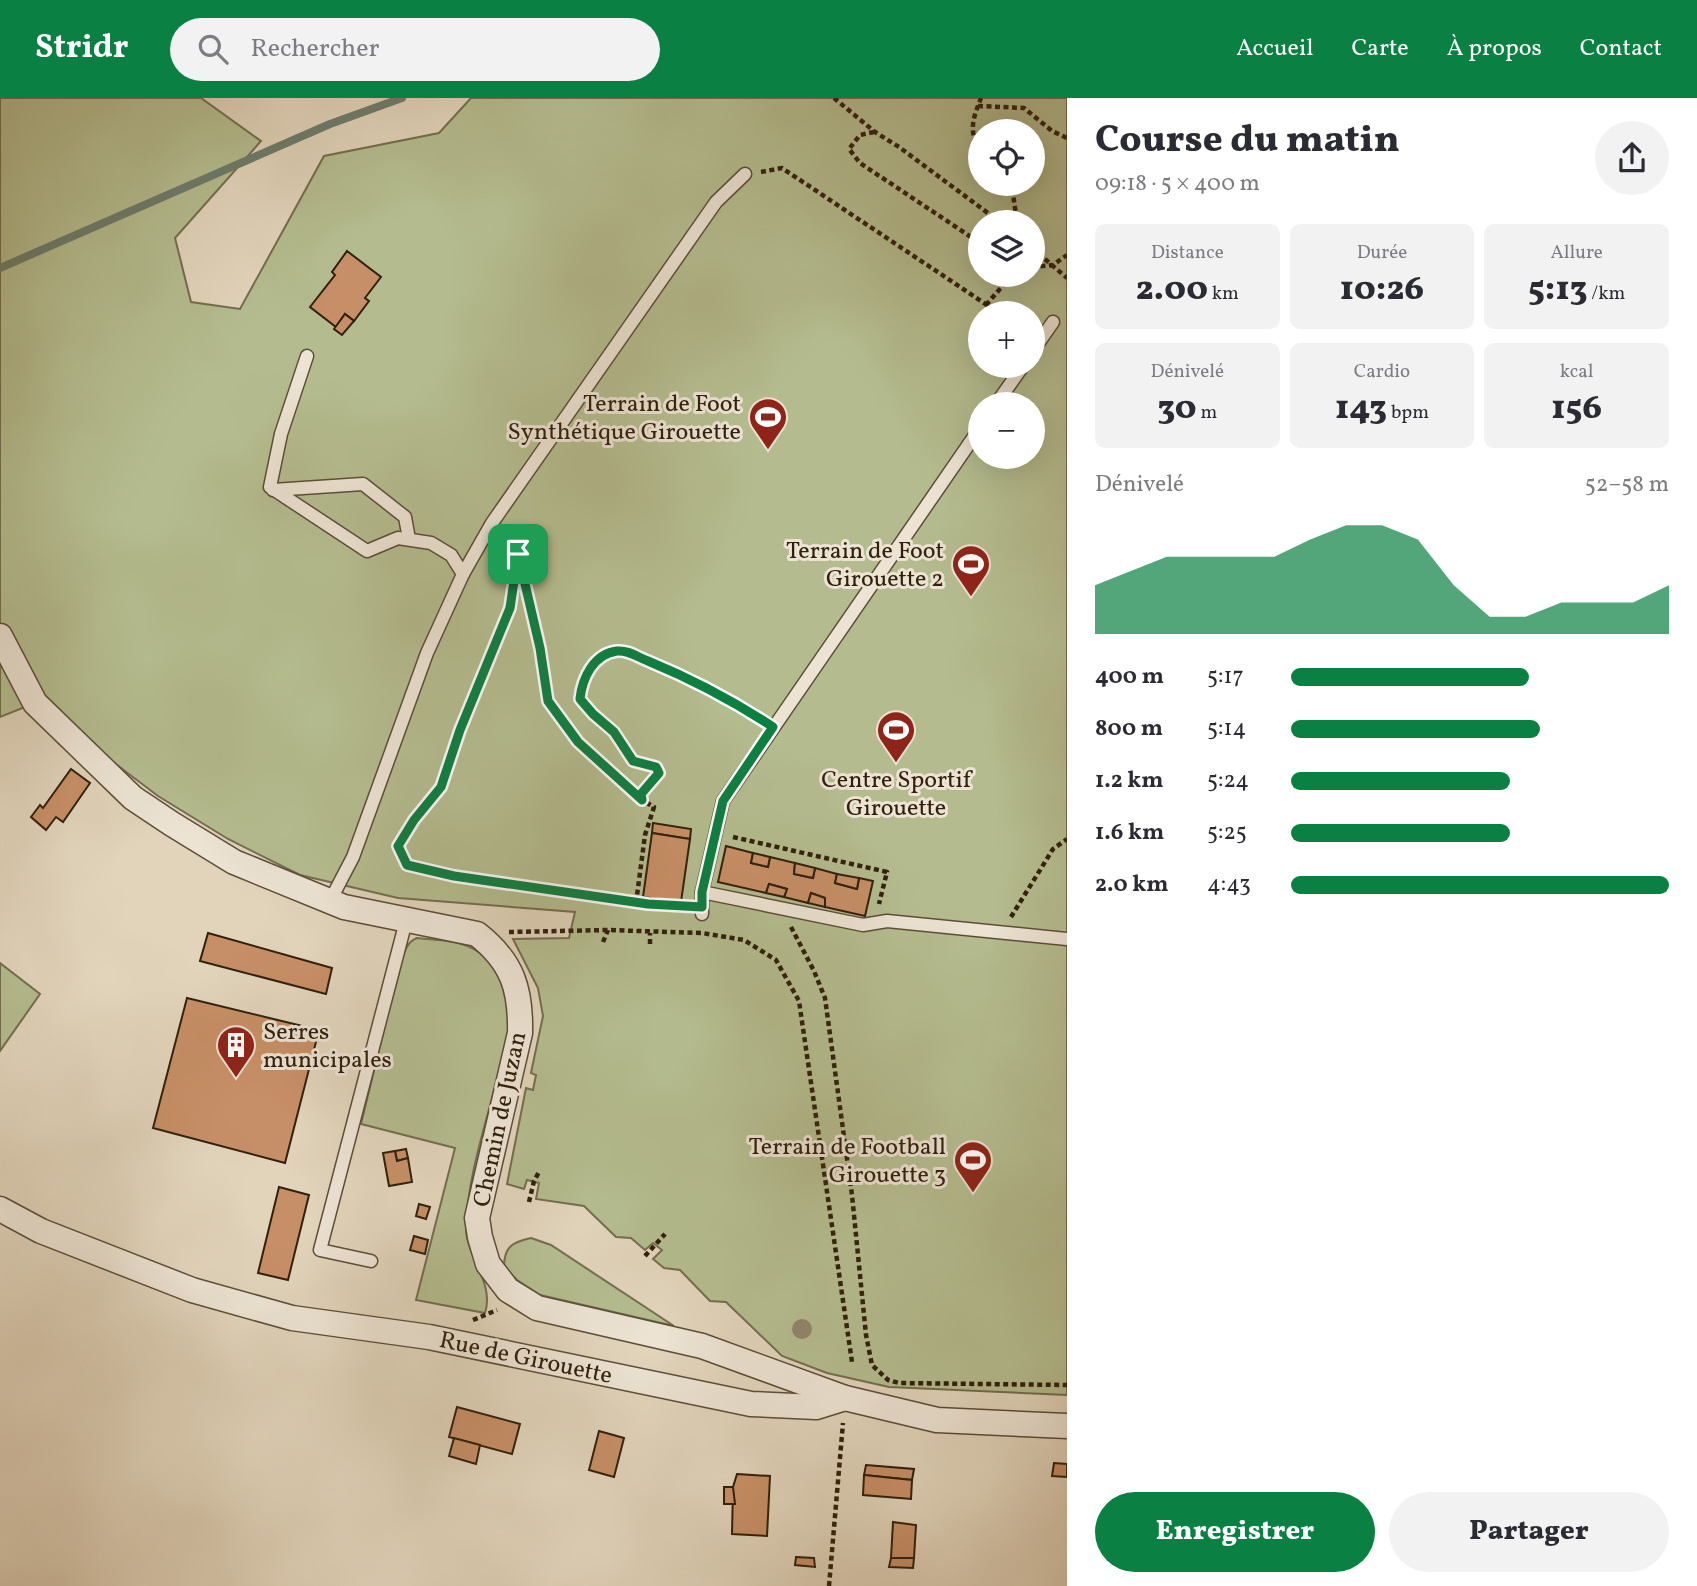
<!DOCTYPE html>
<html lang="fr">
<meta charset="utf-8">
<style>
body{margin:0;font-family:Vollkorn,serif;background:#f2f2f3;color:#2b2b33;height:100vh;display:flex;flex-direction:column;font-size:26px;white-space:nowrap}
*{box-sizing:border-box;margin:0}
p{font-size:23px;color:#7c7c81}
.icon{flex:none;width:38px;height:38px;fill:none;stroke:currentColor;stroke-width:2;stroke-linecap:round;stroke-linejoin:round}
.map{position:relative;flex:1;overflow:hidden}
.drawer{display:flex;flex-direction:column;background:#fff;width:630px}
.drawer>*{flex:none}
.fabs{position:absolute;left:968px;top:21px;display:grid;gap:14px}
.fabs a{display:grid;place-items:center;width:77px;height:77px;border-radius:50%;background:#fff;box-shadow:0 7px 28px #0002;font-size:35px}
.pin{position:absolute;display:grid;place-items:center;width:60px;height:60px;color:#fff;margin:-30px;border-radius:14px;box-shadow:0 4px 10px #0006}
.round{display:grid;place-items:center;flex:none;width:74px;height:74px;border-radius:37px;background:#f2f2f3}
.head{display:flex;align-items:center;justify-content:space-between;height:119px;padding:0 28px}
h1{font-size:38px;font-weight:800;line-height:52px}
.stats{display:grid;grid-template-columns:repeat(3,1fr);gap:10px;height:119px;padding:7px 28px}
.stats div{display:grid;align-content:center;border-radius:10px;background:#f2f2f3;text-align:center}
.stats b{font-size:35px;font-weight:800}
.stats small{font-size:19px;font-weight:400}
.stats p{font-size:19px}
.chart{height:196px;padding:14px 28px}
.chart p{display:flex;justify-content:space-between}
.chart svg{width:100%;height:126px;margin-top:7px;fill:#0b8043;opacity:.7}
.button{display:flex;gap:14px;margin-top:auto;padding:14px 28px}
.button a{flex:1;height:80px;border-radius:42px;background:#0b8043;color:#fff;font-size:28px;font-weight:800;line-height:80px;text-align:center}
.button a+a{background:#f2f2f3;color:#2b2b33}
ul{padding:0 28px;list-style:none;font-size:23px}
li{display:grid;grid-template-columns:112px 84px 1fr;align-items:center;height:52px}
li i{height:18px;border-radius:9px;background:#0b8043}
header{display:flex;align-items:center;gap:42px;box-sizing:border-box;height:98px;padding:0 35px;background:#0b8043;color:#fff}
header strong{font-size:33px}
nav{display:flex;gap:38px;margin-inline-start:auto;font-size:24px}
.search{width:490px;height:63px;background:#f2f2f3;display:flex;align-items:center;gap:18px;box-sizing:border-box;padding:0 24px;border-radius:38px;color:#7c7c81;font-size:26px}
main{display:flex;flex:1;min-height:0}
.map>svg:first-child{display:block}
</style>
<header>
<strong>Stridr</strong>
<div class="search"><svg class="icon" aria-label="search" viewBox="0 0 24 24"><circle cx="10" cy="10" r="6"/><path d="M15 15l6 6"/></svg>Rechercher</div>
<nav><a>Accueil</a><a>Carte</a><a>À propos</a><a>Contact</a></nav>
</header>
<main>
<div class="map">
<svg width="1067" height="1488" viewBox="0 0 1067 1488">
<rect width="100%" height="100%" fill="#e1d4bb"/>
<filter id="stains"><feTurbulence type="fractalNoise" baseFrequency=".00286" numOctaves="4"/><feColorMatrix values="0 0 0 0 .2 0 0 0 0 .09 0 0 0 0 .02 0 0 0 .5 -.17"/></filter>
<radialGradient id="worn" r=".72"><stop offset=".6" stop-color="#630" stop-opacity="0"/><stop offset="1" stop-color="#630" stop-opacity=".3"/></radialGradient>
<!-- green -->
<g fill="#b4bc8f" stroke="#726e4e" stroke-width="2" fill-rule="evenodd">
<path d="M0 0H201L261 43 175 140 191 204 240 211 324 58 439 35 471 0H1067V1297L889 1289 827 1275 782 1258 726 1204 710 1203 680 1172 664 1170 653 1161 662 1152 653 1145 645 1152 631 1140 616 1139 584 1108 536 1101 539 1085 527 1082 524 1091 507 1086 526 990 533 992 536 977 531 975 543 918 538 890 513 841 569 840 575 814 398 800 300 777 228 741 158 698 35 605 0 619ZM980 33H1032V86H980ZM980 124H1032V177H980ZM980 215H1032V268H980ZM980 306H1032V359H980Z"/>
<path d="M417 840C436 842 457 842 474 851 498 864 508 894 510 919 511 938 502 959 498 977 486 1026 468 1077 466 1128 465 1158 495 1184 485 1215L416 1202 455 1050 361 1026 400 866C404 856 406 844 417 840Z"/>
<path d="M0 865 40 896 0 953Z"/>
<path d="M531 1140 551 1147 674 1228 540 1197 517 1182 504 1169C504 1149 512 1144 531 1140Z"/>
</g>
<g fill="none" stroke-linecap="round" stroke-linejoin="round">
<!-- stream -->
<path stroke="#6d7c6b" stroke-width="8" d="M0 170 330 26 402 0"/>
</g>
<!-- building -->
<g fill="#c78f67" stroke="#30200c" stroke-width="2">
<path d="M347 153 381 179 365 200 369 203 354 223 345 216 336 229 310 209 335 177 332 174Z"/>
<path d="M345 216 354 223 342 237 334 231Z"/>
<path d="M71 671 90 685 63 724 56 719 46 732 31 719 40 707 43 710Z"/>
<path d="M653 725 691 731 690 741 652 735Z"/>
<path d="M652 735 690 741 681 804 643 799Z"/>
<path d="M726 748 753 755 751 765 768 769 770 759 795 765 794 776 813 780 815 770 837 776 835 785 857 791 859 780 873 783 865 818 825 809V800L811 795 808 805 784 799 787 791 769 786 766 795 718 784Z"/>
<path d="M753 755 770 759 768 769 751 765Z"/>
<path d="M795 765 815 770 813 780 794 776Z"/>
<path d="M837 776 859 780 857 791 835 785Z"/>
<path d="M769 786 787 791 784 799 766 795Z"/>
<path d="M811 795 825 800V809L808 805Z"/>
<path d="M208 835 332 870 326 896 200 863Z"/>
<path d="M187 900 319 932 285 1065 153 1030Z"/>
<path d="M406 1051 408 1060 397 1063 395 1053Z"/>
<path d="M395 1053 397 1063 408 1060 412 1084 389 1088 383 1055Z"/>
<path d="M279 1089 309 1097 288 1182 258 1175Z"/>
<path d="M419 1106 430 1109 426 1121 416 1118Z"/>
<path d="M414 1138 428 1142 425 1156 410 1152Z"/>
<path d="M457 1309 520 1326 512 1356 449 1339Z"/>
<path d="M599 1333 624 1340 614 1379 589 1372Z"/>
<path d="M454 1340 480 1347 476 1366 449 1358Z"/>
<path d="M1054 1365 1067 1366V1379L1052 1378Z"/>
<path d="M866 1367 914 1371 912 1382 864 1377Z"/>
<path d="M737 1376 770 1378 767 1438 732 1436 733 1389Z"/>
<path d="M864 1377 912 1382 911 1401 863 1397Z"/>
<path d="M724 1389H733L735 1406H724Z"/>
<path d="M893 1424 916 1427 914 1460H891Z"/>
<path d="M796 1459 814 1460 815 1469 795 1467Z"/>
<path d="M891 1460H914L913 1470 889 1469Z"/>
</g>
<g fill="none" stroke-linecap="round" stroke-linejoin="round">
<defs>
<g id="lane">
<path d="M1032 254 1053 224"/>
<path d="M307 258 281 336 270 389 367 453 398 440 431 445 451 457 463 476 427 555 353 759 330 803"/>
<path d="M996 306 1023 268"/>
<path d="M273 392 363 386 405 419 409 441"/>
<path d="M463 476 492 425 716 104 745 76"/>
<path d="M702 794 863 827 887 823 1067 841"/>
<path d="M702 816V794L723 703 980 330"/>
<path d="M371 1163 320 1152 406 823"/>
</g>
<g id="street">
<path d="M0 538 35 605 133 700 172 726 234 764 344 809 477 836C513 864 521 892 520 935L477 1120 480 1139 488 1166 508 1192 537 1210 702 1248 845 1300 937 1322 1067 1328"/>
<path d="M0 1111 41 1133 192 1192 292 1220 429 1239 751 1306 816 1309 845 1300"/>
</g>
</defs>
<!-- lane casing -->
<use href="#lane" stroke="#5c4d38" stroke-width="15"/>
<!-- street casing -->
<use href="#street" stroke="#5c4d38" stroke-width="27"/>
<!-- path -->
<g stroke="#30200c" stroke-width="4.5" stroke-dasharray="5 3.5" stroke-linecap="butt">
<path d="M834 0 875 34 899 49 1000 124"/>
<path d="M978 8 1024 10 1052 33 1067 40"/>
<path d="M874 34 860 37 849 51 860 65 980 145"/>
<path d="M980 53C968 32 973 21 981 0"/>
<path d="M761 74 782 70 999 215"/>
<path d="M1004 86 1013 96 1017 124"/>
<path d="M1032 150 1067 180"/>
<path d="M1032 169 1053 167 1067 157"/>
<path d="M986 207 1012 177"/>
<path d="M499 443 518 456 540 550 548 603 578 644 641 701"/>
<path d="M518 456 510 510 460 632 441 689 414 722 398 749 407 767 454 778 648 806 685 808"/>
<path d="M733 739 887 774 879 806"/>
<path d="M636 805 645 737 654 709 642 702 641 696 659 675 656 669 633 662 614 634 593 616 580 601C582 581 593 556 617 553 629 552 637 559 648 563 687 579 724 597 760 620"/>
<path d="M1011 819 1053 751 1067 741"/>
<path d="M791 829 814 873 825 900 852 1097 866 1237 872 1267 888 1282 899 1285 1067 1287"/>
<path d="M509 834 608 832 702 835 744 842 776 862 799 903 852 1264"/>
<path d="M603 844 608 832"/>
<path d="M650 846V835"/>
<path d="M529 1104 534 1083 539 1074"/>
<path d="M645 1158 665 1136"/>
<path d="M473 1222 497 1212"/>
<path d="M829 1488 843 1325"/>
</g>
<!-- lane -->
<use href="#lane" stroke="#ece3d3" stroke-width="12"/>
<!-- street -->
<use href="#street" stroke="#ece3d3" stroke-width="24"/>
</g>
<!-- trees -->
<circle fill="#92866d" cx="802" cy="1231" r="10"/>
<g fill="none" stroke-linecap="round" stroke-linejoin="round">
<defs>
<path id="route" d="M518 456 540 550 548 603 578 644 642 702 641 696 659 675 656 669 633 663 614 634 593 616 580 601C582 581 593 556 617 553 629 552 637 559 648 563 694 582 732 602 773 629L723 703 702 794V809L648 806 454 778 407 767 398 748 414 722 441 689 460 632 510 510Z"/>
</defs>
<!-- route casing -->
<use href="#route" stroke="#fff" stroke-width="14"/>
<!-- route -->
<use href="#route" stroke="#0b8043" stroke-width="9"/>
</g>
<!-- icons -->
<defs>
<symbol id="stadium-pin" viewBox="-11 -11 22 30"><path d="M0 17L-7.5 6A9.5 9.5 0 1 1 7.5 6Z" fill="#8f2418" stroke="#ece3d3"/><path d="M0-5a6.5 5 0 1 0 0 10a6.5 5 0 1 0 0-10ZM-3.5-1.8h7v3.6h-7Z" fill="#fff"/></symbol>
<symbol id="building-pin" viewBox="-11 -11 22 30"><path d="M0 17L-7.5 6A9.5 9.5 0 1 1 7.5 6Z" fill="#8f2418" stroke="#ece3d3"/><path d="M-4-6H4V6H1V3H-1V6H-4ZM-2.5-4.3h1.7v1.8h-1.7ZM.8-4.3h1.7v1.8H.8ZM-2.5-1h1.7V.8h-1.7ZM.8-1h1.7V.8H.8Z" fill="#fff"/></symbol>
</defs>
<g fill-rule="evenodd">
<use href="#stadium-pin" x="746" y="297" width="44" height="60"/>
<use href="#stadium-pin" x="949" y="444" width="44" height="60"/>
<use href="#stadium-pin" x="874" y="610" width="44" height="60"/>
<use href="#building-pin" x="214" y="925" width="44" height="60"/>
<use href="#stadium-pin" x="951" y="1040" width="44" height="60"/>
</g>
<g text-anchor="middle" stroke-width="6" stroke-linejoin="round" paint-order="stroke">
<!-- poi labels -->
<g font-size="24" fill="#30200c" stroke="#ece3d3" text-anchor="end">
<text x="741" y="313">Terrain de Foot<tspan x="741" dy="28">Synthétique Girouette</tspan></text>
<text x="944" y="460">Terrain de Foot<tspan x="944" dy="28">Girouette 2</tspan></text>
<text x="896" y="689" text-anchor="middle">Centre Sportif<tspan x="896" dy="28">Girouette</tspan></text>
<text x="263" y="941" text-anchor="start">Serres<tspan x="263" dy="28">municipales</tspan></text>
<text x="946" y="1056">Terrain de Football<tspan x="946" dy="28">Girouette 3</tspan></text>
</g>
<!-- street labels -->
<g font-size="24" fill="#30200c" stroke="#ece3d3">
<text transform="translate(499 1021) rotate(-78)" y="8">Chemin de Juzan</text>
<text transform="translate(526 1259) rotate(12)" y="8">Rue de Girouette</text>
</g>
</g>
<rect width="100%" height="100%" filter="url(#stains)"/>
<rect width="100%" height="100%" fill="url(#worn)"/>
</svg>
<div class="fabs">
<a><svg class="icon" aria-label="locate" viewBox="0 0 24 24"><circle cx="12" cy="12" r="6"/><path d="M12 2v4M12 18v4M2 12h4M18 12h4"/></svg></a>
<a><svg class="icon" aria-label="layers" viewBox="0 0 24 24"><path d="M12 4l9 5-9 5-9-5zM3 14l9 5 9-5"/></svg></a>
<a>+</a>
<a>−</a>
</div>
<div class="pin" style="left:518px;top:456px;background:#1e9e55"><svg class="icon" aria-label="arrive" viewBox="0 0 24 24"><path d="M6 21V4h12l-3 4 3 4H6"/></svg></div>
</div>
<section class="drawer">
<div class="head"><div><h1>Course du matin</h1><p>09:18 · 5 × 400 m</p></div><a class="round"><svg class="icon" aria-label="share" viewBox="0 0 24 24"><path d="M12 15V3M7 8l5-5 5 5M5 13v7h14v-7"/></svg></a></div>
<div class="stats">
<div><p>Distance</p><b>2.00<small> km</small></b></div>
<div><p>Durée</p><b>10:26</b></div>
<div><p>Allure</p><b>5:13<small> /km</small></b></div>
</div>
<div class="stats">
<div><p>Dénivelé</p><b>30<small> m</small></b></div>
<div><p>Cardio</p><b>143<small> bpm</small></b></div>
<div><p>kcal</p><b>156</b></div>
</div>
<div class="chart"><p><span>Dénivelé</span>52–58 m</p>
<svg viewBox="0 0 160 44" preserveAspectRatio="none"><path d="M0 44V27L10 22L20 17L30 17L40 17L50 17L60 11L70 6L80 6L90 11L100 27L110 38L120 38L130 33L140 33L150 33L160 27V44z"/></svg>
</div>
<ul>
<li><b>400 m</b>5:17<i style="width:63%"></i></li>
<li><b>800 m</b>5:14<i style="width:66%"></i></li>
<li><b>1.2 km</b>5:24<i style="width:58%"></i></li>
<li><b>1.6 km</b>5:25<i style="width:58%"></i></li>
<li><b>2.0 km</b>4:43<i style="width:100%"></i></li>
</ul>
<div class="button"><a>Enregistrer</a><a>Partager</a></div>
</section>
</main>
